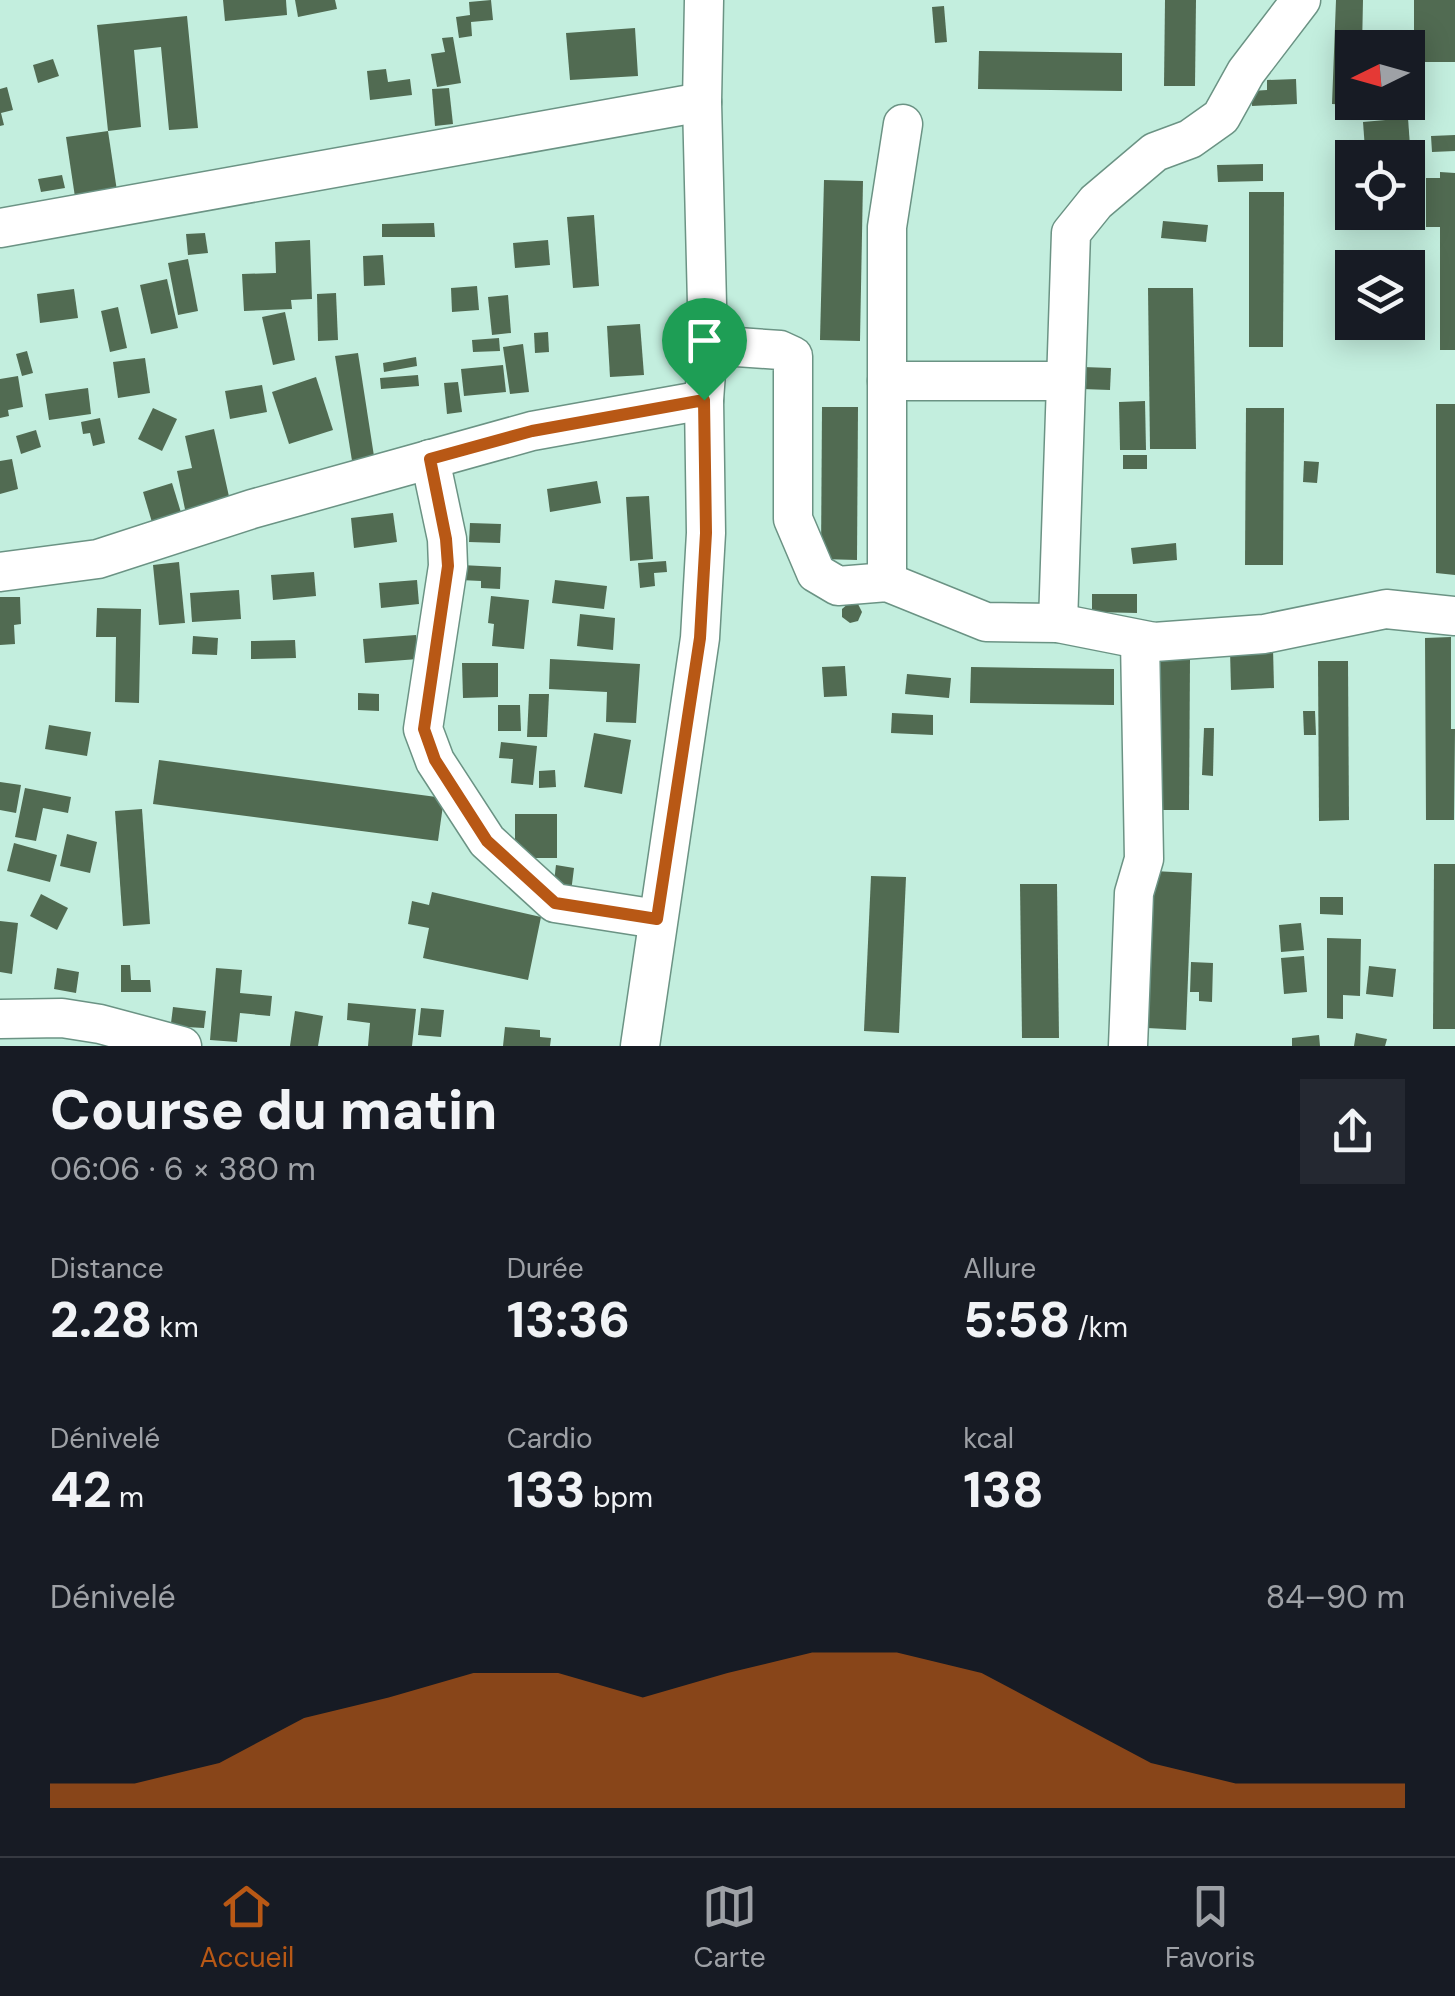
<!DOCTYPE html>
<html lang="fr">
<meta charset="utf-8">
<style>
body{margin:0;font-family:"DM Sans",sans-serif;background:#242831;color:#f1f3f6;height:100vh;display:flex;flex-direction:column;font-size:38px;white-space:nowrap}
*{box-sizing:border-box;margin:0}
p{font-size:32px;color:#9ea1a6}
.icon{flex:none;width:55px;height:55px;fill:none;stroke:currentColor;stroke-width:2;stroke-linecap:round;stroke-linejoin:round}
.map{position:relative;height:1046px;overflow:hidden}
.side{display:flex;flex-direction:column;background:#171b24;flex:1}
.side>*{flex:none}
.needle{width:65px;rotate:265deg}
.tools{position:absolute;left:1335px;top:30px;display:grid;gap:20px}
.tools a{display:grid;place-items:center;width:90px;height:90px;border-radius:0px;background:#171b24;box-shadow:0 5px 25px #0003;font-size:50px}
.pin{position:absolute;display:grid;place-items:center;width:85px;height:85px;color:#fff;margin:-102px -42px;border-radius:50% 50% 50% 0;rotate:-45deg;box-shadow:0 0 10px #0007}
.pin .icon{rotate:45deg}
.round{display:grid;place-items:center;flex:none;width:105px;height:105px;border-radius:0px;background:#242831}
.summary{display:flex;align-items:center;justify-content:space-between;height:170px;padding:0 50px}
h1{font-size:55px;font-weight:800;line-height:75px}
.stats{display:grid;grid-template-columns:repeat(3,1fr);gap:15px;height:170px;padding:10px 50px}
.stats div{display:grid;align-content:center}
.stats b{font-size:50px;font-weight:800}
.stats small{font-size:28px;font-weight:400}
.stats p{font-size:28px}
.chart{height:280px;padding:20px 50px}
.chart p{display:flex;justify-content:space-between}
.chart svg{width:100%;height:180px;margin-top:10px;fill:#b85815;opacity:.7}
.menu{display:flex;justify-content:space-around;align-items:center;height:140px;border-top:2px solid #363941;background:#171b24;font-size:28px;color:#9ea1a6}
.menu a{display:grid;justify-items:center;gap:5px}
.menu .current{color:#b85815}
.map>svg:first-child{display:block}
</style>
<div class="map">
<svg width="1455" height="1046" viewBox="0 0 1455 1046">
<rect width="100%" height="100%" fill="#c3eede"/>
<!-- building -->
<g fill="#516b52">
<path d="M223 0H286L287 15 225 21Z"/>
<path d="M295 0H335L337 9 298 17Z"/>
<path d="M491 0 493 20 471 22 472 36 459 38 456 17 470 15 469 2Z"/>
<path d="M1165 0H1196L1195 86H1164Z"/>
<path d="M1336 0H1363L1362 48H1352V105L1332 104Z"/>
<rect x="1414" y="0" width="41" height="62"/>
<path d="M944 6 947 42 935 43 932 7Z"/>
<path d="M187 16 198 128 169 130 161 47 134 50 141 127 108 131 97 25Z"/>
<path d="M635 28 638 76 570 80 566 33Z"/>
<path d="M453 37 461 83 437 87 431 54 445 52 442 38Z"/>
<path d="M979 51 1122 53V91L978 89Z"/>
<path d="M53 59 59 76 38 83 33 65Z"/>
<path d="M386 69 388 82 410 79 412 95 370 100 367 71Z"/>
<path d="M1296 79 1297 104 1252 106 1251 91 1267 90V80Z"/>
<path d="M7 87 13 110 1 113 4 125 0 126V89Z"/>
<path d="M449 88 453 124 435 126 432 89Z"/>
<path d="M1408 118 1410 146 1365 149 1363 122Z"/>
<path d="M108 131 117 191 75 197 66 137Z"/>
<path d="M1455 135V151L1432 152 1431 136Z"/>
<path d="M1263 164V181L1218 182 1217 165Z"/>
<path d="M1440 172 1455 173V350H1440V227H1426V178H1440Z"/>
<path d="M62 175 65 188 41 192 38 179Z"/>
<path d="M824 180 863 181 860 341 820 340Z"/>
<path d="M1249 192H1284L1283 347H1249Z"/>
<path d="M594 215 599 286 573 288 567 217Z"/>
<path d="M1163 221 1208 225 1206 242 1161 238Z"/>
<path d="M434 223 435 237H382V224Z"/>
<path d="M205 233 208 253 188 255 186 234Z"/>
<path d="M310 240 312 299 291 300 292 309 244 311 242 274 276 273 275 242Z"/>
<path d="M548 240 550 265 515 268 513 243Z"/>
<path d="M383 255 385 285 364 286 363 256Z"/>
<path d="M188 259 198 311 178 315 168 263Z"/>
<path d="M167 279 178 328 151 334 140 285Z"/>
<path d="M477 286 479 310 452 312 451 288Z"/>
<path d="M1148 288H1193L1196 449H1150Z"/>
<path d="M74 289 78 318 40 323 37 294Z"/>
<path d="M336 293 338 340 318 341 317 294Z"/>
<path d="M508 295 511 333 492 335 488 297Z"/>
<path d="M118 307 127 348 110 352 101 311Z"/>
<path d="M285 312 295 360 273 365 262 317Z"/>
<path d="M640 324 644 375 610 377 607 326Z"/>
<path d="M548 332 549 352 535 353 534 333Z"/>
<path d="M499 338 500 351 473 352 472 340Z"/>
<path d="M523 344 529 392 510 394 503 347Z"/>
<path d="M27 351 33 373 22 376 16 354Z"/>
<path d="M358 353 376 469 354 473 335 356Z"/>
<path d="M416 357 417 366 384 372 383 363Z"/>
<path d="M145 358 150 393 118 398 113 362Z"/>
<path d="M503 365 506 392 464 396 461 369Z"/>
<path d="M1083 367 1111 368 1110 390 1082 389Z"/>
<path d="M418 375 419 386 381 389 380 378Z"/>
<path d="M18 376 23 407 8 410 9 416 0 418V379Z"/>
<path d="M316 377 333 430 289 444 272 392Z"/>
<path d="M458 382 462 412 447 414 444 383Z"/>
<path d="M262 385 267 412 230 419 225 391Z"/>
<path d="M88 388 91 414 49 420 45 394Z"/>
<path d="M1145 401 1146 450H1120L1119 402Z"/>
<path d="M1436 404H1455V575L1436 573Z"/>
<path d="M822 407H858L857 560 821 559Z"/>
<path d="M153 408 177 419 162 451 138 439Z"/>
<path d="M1246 408H1284L1283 565H1245Z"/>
<path d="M100 418 105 443 93 446 90 433 83 434 81 422Z"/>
<path d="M214 429 232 510 186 514 177 471 192 468 185 436Z"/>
<path d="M36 430 41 447 21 454 16 436Z"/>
<rect x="1123" y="455" width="24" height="14"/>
<path d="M12 459 18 489 0 494V461Z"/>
<path d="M1304 461 1319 462 1317 483 1303 482Z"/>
<path d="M597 481 601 503 550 512 547 489Z"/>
<path d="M172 483 183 519 154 529 143 492Z"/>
<path d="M649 496 653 559 630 561 626 497Z"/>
<path d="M393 513 397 542 354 548 351 518Z"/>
<path d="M470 523 501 524 500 543 469 542Z"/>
<path d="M1176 543 1177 560 1133 564 1131 548Z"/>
<path d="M666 561 667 572 654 573 655 586 640 588 638 563Z"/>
<path d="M179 562 185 623 159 625 153 565Z"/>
<path d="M461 565 501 567 500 589 481 588V581L460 580Z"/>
<path d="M314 572 316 596 273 600 271 575Z"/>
<path d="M417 580 419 604 381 608 379 583Z"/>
<path d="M555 580 607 586 604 609 552 603Z"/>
<path d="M239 590 241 619 192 622 190 593Z"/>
<path d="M1092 594H1137V613L1092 612Z"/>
<path d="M491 596 529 600 524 649 492 646 494 624 488 623Z"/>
<path d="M0 597H20L21 624 14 625 15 644 0 645Z"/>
<path d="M849 603 858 604 862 612 858 621 850 623 842 617V609Z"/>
<path d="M97 608 141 609 139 703 115 702 116 637H96Z"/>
<path d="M580 614 615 618 613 650 577 646Z"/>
<path d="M416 635 418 659 365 663 363 639Z"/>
<path d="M193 636 218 638 217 655 192 654Z"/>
<path d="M1451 637V729H1455L1454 820H1426L1425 638Z"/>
<path d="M295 640 296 658 251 659V641Z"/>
<path d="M1273 648 1274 688 1231 690 1230 650Z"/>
<path d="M550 659 640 664 636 723 606 722 607 692 549 689Z"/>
<path d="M1151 659H1190L1189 810H1150Z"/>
<path d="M1318 661H1348L1349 820 1319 821Z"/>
<path d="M462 663H498V697L463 698Z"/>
<path d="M845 666 847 696 824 697 822 667Z"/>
<path d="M971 667 1114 669V705L970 703Z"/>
<path d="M907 674 951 678 949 698 905 694Z"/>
<path d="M358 693 379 694V711L358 710Z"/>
<path d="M529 694H549L547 737H527Z"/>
<path d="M498 705H520L521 731H498Z"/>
<path d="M1303 711H1315L1316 735H1304Z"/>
<path d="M892 713 933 715V735L891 733Z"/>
<path d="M49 725 91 732 87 756 45 749Z"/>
<path d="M1204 728H1214L1213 776 1202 775Z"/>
<path d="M594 733 631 740 622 794 584 787Z"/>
<path d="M501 742 537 746 533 785 511 783 513 759 499 758Z"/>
<path d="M159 760 444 798 438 841 153 804Z"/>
<path d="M555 770 556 787 539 788V771Z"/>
<path d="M0 782 21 785 16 813 0 810Z"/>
<path d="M25 788 71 797 68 813 43 808 36 841 15 837Z"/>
<path d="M142 809 150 924 123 926 115 811Z"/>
<rect x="515" y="814" width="42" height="44"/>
<path d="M67 834 97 842 90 873 60 866Z"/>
<path d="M14 843 57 855 50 882 7 871Z"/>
<path d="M1434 864H1455V1029H1433Z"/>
<path d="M556 865 574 868 571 892 553 890Z"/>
<path d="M1154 871 1192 873 1186 1030 1147 1028Z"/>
<path d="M871 876 906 877 899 1033 864 1031Z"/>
<path d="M1020 884H1057L1059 1038H1022Z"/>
<path d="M432 892 541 917 528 980 423 958 429 928 408 924 412 901 429 905Z"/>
<path d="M41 894 68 908 57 930 30 916Z"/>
<path d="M1320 897H1343V915L1320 914Z"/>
<path d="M0 921 18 923 12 974 0 972Z"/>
<path d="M1301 923 1304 950 1281 952 1279 925Z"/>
<path d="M1327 938 1361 939 1360 996 1343 995V1019L1327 1018Z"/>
<path d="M1304 956 1307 992 1284 994 1281 958Z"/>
<path d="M1191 962 1213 963 1212 1002 1199 1001V992H1190Z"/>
<path d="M121 965H130L131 980H150L151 992H121Z"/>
<path d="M1369 966 1396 969 1393 997 1366 994Z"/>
<path d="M57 968 79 972 76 993 54 989Z"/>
<path d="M216 968 242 970 240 993 272 996 270 1016 240 1013 237 1042 210 1040Z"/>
<path d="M348 1003 416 1009 412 1046H368L370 1023 347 1020Z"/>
<path d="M173 1007 206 1011 204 1028 186 1027 185 1033 170 1031Z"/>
<path d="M421 1008 444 1010 441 1037 418 1035Z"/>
<path d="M295 1011 323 1016 318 1046H290Z"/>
<path d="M505 1027 540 1030V1037L551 1038 550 1046H503Z"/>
<path d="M1356 1033 1387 1039 1385 1046H1354Z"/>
<path d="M1319 1035 1320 1046H1292V1038Z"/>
</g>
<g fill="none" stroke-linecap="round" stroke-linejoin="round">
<defs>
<g id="minor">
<path d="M0 228 702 102"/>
<path d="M708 345 780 350 793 356V519L816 573 838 586 887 582 986 622 1058 623 1154 642 1264 634 1386 609 1455 616"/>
<path d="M887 381H1066"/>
<path d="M430 459 447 539 448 566 423 729 435 761 487 841 555 903 657 919"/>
<path d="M0 572 98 559 252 509 532 431 704 400"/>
<path d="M887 582V227L903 124"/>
<path d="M1058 623 1071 233 1096 202 1155 152 1190 139 1221 117 1246 72 1301 0"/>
<path d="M0 1019 62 1018 100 1024 182 1046"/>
<path d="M640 1046 700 638 706 533 704 400 708 345 702 102 704 0"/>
<path d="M1128 1046 1134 893 1144 859 1140 640"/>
</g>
</defs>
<!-- minor casing -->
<use href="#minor" stroke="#6b9384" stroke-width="41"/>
<!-- minor -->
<use href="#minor" stroke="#fff" stroke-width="38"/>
</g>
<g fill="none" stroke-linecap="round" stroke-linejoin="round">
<defs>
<path id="route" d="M704 400 706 533 700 638 657 919 555 903 487 841 435 760 424 729 448 566 446 539 430 459 532 431Z"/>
</defs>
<!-- route casing -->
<use href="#route" stroke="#fff" stroke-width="20"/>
<!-- route -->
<use href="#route" stroke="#b85815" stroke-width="12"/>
</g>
</svg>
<div class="tools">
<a><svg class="needle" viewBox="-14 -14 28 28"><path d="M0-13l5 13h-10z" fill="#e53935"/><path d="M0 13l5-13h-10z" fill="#9ea1a6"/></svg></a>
<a><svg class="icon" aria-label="locate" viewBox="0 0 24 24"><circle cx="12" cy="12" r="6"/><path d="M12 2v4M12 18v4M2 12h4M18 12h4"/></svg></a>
<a><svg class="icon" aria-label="layers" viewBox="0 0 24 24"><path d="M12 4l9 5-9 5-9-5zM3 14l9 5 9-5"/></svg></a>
</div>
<div class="pin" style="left:704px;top:400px;background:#1e9e55"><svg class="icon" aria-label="arrive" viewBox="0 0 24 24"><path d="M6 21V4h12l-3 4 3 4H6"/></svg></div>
</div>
<section class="side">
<div class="summary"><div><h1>Course du matin</h1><p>06:06 · 6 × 380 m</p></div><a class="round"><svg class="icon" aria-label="share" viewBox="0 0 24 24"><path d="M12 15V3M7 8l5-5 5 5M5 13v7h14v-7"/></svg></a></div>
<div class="stats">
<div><p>Distance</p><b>2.28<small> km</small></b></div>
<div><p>Durée</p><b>13:36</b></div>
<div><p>Allure</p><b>5:58<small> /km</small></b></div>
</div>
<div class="stats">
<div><p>Dénivelé</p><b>42<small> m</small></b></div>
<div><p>Cardio</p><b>133<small> bpm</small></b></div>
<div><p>kcal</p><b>138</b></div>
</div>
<div class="chart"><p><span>Dénivelé</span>84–90 m</p>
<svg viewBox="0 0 160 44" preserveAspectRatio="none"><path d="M0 44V38L10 38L20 33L30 22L40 17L50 11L60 11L70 17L80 11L90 6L100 6L110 11L120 22L130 33L140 38L150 38L160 38V44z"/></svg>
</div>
</section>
<nav class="menu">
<a class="current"><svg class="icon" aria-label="home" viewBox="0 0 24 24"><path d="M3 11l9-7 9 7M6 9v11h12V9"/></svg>Accueil</a>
<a><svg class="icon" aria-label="map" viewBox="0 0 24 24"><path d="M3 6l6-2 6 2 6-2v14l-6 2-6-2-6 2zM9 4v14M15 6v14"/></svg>Carte</a>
<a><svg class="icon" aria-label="saved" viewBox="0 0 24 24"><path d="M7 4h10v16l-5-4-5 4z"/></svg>Favoris</a>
</nav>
